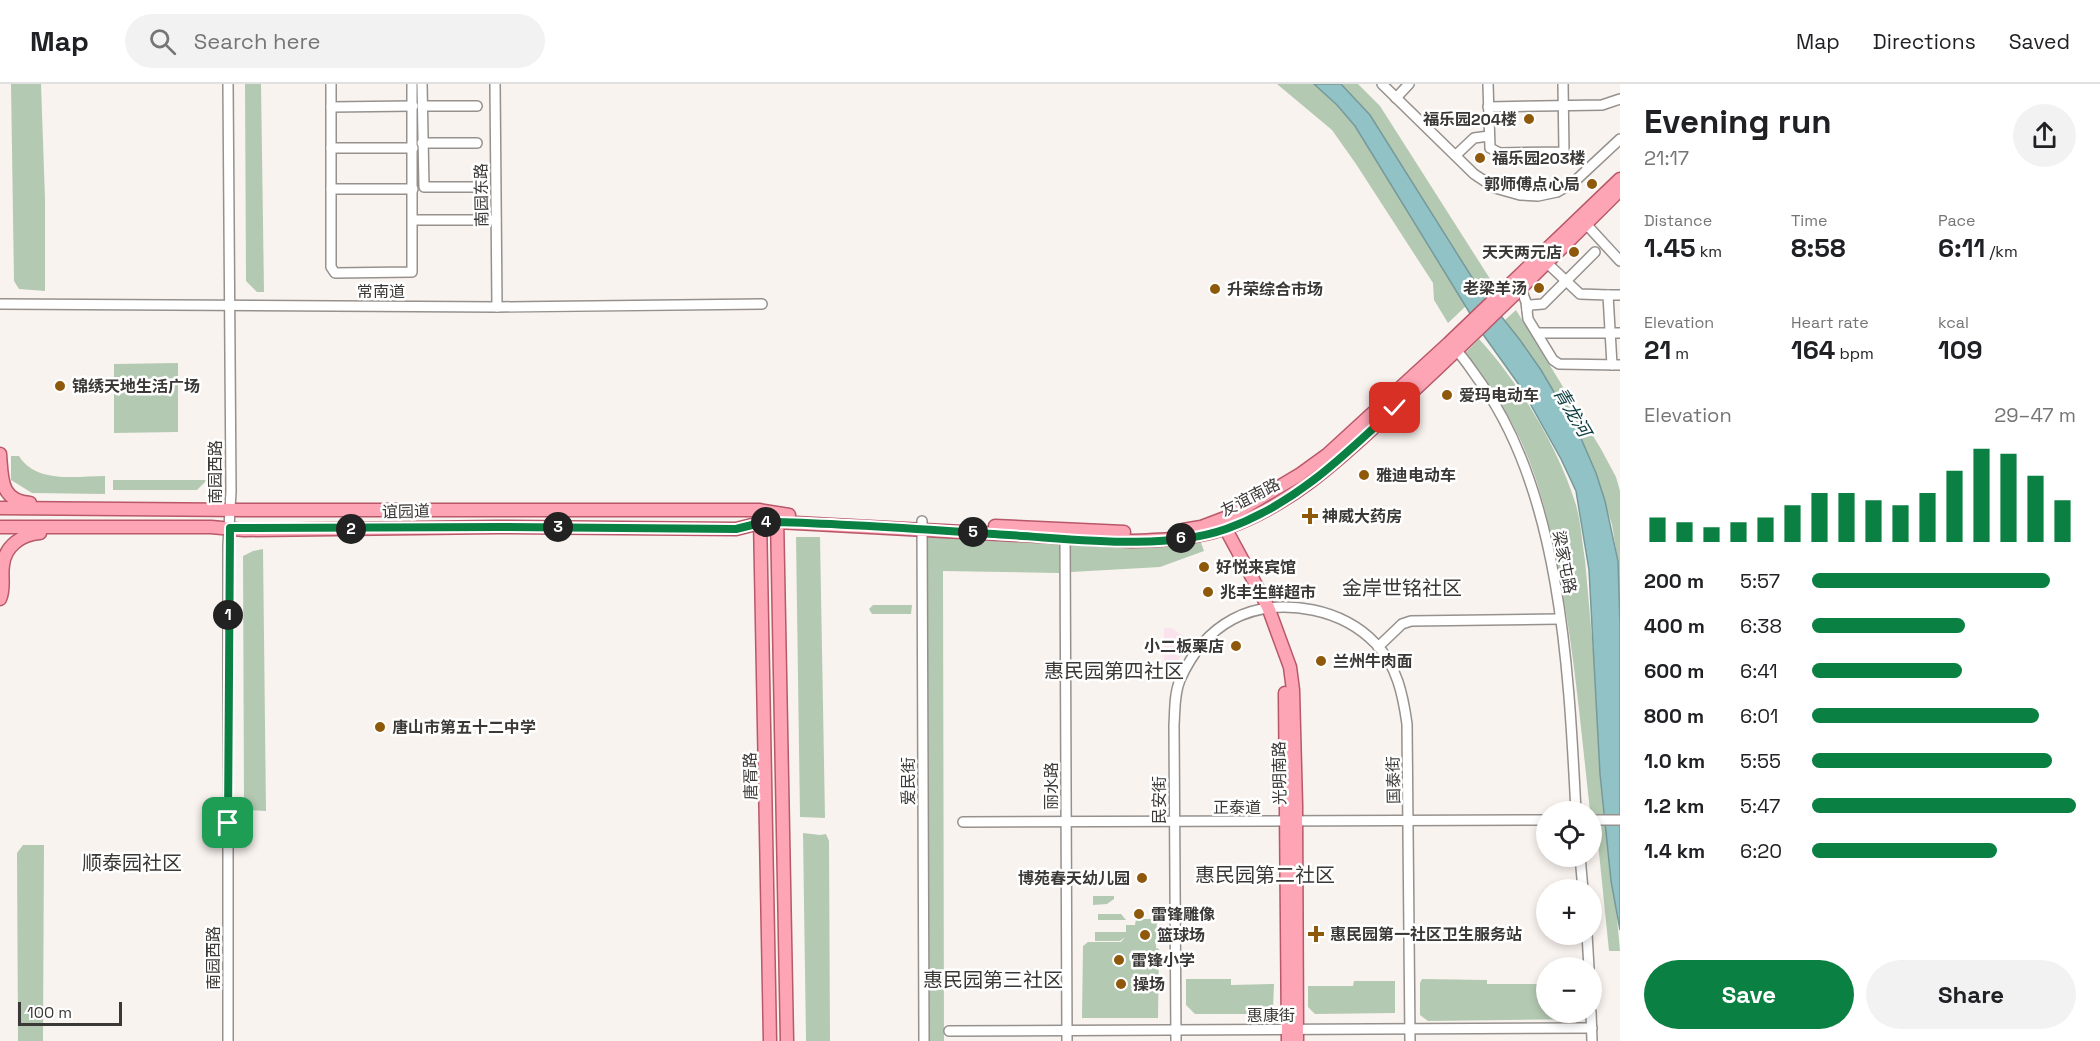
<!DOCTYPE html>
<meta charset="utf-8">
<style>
body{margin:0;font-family:"Space Grotesk","Noto Sans SC",sans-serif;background:#f2f2f2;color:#202124;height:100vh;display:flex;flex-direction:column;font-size:22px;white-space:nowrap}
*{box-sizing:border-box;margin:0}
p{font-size:20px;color:#757577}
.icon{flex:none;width:33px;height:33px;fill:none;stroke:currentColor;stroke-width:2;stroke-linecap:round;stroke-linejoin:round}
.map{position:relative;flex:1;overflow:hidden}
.details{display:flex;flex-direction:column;background:#fff;width:480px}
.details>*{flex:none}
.fabs{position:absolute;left:1536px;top:717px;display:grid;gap:12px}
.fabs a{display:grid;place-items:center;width:66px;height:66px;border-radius:50%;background:#fff;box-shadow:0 3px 9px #0003;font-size:30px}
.scale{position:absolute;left:18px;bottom:15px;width:104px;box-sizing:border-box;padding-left:6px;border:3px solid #3b3937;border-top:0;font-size:16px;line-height:21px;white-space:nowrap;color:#3b3937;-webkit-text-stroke:4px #fff;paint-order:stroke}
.pin{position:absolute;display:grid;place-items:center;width:51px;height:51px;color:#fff;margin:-26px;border-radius:12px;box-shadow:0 3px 9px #0006}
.km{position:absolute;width:30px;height:30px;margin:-15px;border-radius:50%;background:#222;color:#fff;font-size:16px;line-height:30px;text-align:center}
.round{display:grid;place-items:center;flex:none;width:63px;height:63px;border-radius:32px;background:#f2f2f2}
.summary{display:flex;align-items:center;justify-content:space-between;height:102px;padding:0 24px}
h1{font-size:33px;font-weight:800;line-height:45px}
.figures{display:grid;grid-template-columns:repeat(3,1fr);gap:9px;height:102px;padding:6px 24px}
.figures div{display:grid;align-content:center}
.figures b{font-size:26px;font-weight:800}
.figures small{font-size:16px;font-weight:400}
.figures p{font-size:16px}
.chart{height:168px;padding:12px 24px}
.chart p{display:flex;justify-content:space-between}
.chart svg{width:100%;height:108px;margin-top:6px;stroke:#0b8043;stroke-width:6}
.action{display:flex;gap:12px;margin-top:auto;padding:12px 24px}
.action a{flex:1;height:69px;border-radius:36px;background:#0b8043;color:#fff;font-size:24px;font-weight:800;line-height:69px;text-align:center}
.action a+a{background:#f2f2f2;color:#202124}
ul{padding:0 24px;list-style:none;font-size:20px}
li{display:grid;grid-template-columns:96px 72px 1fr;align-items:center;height:45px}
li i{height:15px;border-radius:8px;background:#0b8043}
header{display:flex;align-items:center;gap:36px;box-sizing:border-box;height:84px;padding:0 30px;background:#fff;border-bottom:2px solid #e0e0e0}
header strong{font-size:28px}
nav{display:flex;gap:33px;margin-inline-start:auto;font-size:21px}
.search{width:420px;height:54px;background:#f2f2f2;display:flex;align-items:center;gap:15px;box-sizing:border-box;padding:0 21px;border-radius:33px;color:#757577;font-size:22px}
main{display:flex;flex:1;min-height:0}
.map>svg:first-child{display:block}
</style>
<header>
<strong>Map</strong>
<div class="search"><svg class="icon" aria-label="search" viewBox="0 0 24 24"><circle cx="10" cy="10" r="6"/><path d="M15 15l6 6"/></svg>Search here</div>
<nav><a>Map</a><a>Directions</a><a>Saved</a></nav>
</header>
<main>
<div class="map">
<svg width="1620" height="957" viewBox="0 0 1620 957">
<rect width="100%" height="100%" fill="#f9f3ef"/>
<!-- medical -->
<path fill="#fbe3ed" d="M1164 544H1172L1190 557 1173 585 1172 594 1164 593Z"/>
<!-- green -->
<g fill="#b4c9b2">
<path d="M11 0H41L45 115V207L19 205 14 197Z"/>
<path d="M245 0H261L264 208H257L246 197Z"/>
<path d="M1277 0H1314L1337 21 1355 42 1466 222 1448 239 1434 216 1433 199 1356 80 1332 46Z"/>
<path d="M1341 0H1358L1380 22 1492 198 1482 208 1425 121 1370 31Z"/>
<path d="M1516 226 1601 365 1616 393 1620 407V541L1618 477 1612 441 1596 389 1505 236Z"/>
<path d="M1479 255C1519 298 1559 365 1576 421 1581 438 1582 458 1585 476L1620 867H1609L1598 759 1593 756 1592 728 1590 727C1581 646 1574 564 1558 484 1549 438 1538 391 1517 349 1503 321 1483 295 1465 269Z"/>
<path d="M178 279V348L114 349V280Z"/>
<path d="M11 372H19C36 400 77 392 105 392V410L32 409 11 396Z"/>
<path d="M113 396H207L197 406H113Z"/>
<path d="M925 451 1059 459V489L943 487 944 957H927Z"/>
<path d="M796 453H820L825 734 800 733Z"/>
<path d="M1200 456 1204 467 1160 483 1071 488V460L1162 462Z"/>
<path d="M263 465 266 727 250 726 244 720 243 472 253 467Z"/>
<path d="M873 521H912L911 530H872L869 525Z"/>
<path d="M803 749 820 751 826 750 829 757 830 957H806Z"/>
<path d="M23 761H44L43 957H18L17 769Z"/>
<path d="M1093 812H1114V815L1107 820 1093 821Z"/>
<path d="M1098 830H1121L1126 836H1098Z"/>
<path d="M1136 835H1157L1156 864 1159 865 1158 934H1082L1083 862 1088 858H1121L1125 853 1120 857H1095V848H1126V841H1135Z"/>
<path d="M1186 895H1231V901L1274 900 1273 925 1266 930H1195L1186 921Z"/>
<path d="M1422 895 1487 896V900H1546V928L1584 929 1579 935 1428 937 1420 931V899Z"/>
<path d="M1354 897H1395V929L1315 930 1308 923V902H1353Z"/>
</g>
<!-- water -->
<path fill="#91c2c5" stroke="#77999a" stroke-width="1.5" d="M1314 0H1341L1370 31 1478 203 1520 256 1541 286 1580 352 1596 389 1605 417 1618 477 1620 541V846L1611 797 1600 690 1589 486 1576 407 1561 375 1522 305 1482 249 1355 42 1337 21Z"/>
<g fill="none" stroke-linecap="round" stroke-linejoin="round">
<defs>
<g id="minor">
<path d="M331 0V183L335 189 412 188V0"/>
<path d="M422 0 424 103H481"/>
<path d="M495 0 497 223"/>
<path d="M1382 0 1474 90 1495 104 1520 111 1538 112 1557 108 1574 98 1620 55"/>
<path d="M1488 0 1490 64 1500 69 1564 68 1563 0"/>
<path d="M1396 14 1409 0"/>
<path d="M422 22H477"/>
<path d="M331 23 413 22"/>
<path d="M1488 23 1602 21 1620 15"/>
<path d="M422 59H477"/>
<path d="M331 64H413"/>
<path d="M1456 71 1474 54 1489 52"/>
<path d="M331 105H413"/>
<path d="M413 136H496"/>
<path d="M1586 140 1620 177"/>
<path d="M1547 179 1580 210 1608 211 1612 281"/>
<path d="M1521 205 1526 218 1528 235 1553 276 1559 280 1620 281"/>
<path d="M1608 211H1620"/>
<path d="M0 220 497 223 762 220"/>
<path d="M1527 226 1530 221 1543 220 1595 168"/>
<path d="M1537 249H1620"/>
<path d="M1453 263C1464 273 1472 287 1481 299 1562 412 1569 593 1576 728"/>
<path d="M922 437 924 957"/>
<path d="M1065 448 1067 957"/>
<path d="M1378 563 1402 540 1411 537 1560 535"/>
<path d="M1592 736H1620"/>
<path d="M963 738 1546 736"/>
<path d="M1580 772 1583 806"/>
<path d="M1587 850 1589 884"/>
<path d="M1591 928 1592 957"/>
<path d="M949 947 1592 944"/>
<path d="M228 957V462L231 407 228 0"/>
<path d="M1176 957 1174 641C1175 627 1174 610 1180 596 1205 539 1252 514 1313 526 1337 531 1359 542 1376 560 1397 582 1403 611 1407 640L1410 957"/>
</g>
<g id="major">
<path d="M0 370C2 394 0 417 30 419"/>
<path d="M0 424 244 426H759L789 431"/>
<path d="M777 432 787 957"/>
<path d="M760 433 770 957"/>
<path d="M1223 440 1268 523 1290 583 1293 606 1296 721 1297 957"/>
<path d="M995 442 1124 448"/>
<path d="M0 443H211L244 446 498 443 736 445 760 439 777 438 1132 457C1164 456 1196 455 1226 444 1300 418 1352 363 1408 312 1480 245 1550 176 1620 106"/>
<path d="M1183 446 1201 443 1230 432 1299 391 1328 370 1449 259 1620 95"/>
<path d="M0 515C5 504 1 493 3 481 5 462 22 450 40 449"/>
<path d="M1285 609 1288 957"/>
</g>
</defs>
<!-- minor casing -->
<use href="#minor" stroke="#96918d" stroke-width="12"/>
<!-- major casing -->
<use href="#major" stroke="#b85869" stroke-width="15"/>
<!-- minor -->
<use href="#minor" stroke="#fff" stroke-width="9"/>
<!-- major -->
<use href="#major" stroke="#fda5b5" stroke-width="12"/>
</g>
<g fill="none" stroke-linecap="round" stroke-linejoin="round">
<defs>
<path id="route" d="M228 739 230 444 498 443 736 445 760 439 777 438C854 440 931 446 1009 451 1075 455 1163 467 1226 445 1294 421 1344 372 1395 324"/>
</defs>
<!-- route casing -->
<use href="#route" stroke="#fff" stroke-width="12"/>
<!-- route -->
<use href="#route" stroke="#0b8043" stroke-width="8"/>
</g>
<!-- markers -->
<g fill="#8f590c" stroke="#fff" stroke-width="2">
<circle cx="1529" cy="35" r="6"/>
<circle cx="1480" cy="74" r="6"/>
<circle cx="1592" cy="100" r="6"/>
<circle cx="1574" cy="168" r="6"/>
<circle cx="1539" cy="204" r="6"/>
<circle cx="1215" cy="205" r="6"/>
<circle cx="60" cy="302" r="6"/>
<circle cx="1447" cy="311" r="6"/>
<circle cx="1364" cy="391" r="6"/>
<path d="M1307 423h6v6h6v6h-6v6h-6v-6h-6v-6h6z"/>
<circle cx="1204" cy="483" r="6"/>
<circle cx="1208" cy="508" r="6"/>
<circle cx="1236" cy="562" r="6"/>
<circle cx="1321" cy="577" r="6"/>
<circle cx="380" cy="643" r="6"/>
<circle cx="1142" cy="794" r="6"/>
<circle cx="1139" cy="830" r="6"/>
<path d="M1313 841h6v6h6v6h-6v6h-6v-6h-6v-6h6z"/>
<circle cx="1145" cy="851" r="6"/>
<circle cx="1119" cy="876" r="6"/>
<circle cx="1121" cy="900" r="6"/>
</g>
<g text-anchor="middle" stroke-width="5" stroke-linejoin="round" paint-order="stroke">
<!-- poi labels -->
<g font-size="16" font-weight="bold" fill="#3b3937" stroke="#fff" text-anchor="start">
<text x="1517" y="41" text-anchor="end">福乐园204楼</text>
<text x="1492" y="80">福乐园203楼</text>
<text x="1580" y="106" text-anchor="end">郭师傅点心局</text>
<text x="1562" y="174" text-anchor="end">天天两元店</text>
<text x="1527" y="210" text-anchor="end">老梁羊汤</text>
<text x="1227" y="211">升荣综合市场</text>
<text x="72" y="308">锦绣天地生活广场</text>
<text x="1459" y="317">爱玛电动车</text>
<text x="1376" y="397">雅迪电动车</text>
<text x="1322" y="438">神威大药房</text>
<text x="1216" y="489">好悦来宾馆</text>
<text x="1220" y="514">兆丰生鲜超市</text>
<text x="1224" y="568" text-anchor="end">小二板栗店</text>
<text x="1333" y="583">兰州牛肉面</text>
<text x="392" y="649">唐山市第五十二中学</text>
<text x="1130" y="800" text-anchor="end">博苑春天幼儿园</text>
<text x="1151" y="836">雷锋雕像</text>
<text x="1330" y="856">惠民园第一社区卫生服务站</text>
<text x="1157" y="857">篮球场</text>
<text x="1131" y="882">雷锋小学</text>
<text x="1133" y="906">操场</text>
</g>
<!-- street labels -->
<g font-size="16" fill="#3b3937" stroke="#fff">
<text transform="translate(481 111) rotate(-91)" y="6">南园东路</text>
<text x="381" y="213">常南道</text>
<text transform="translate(215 388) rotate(-90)" y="6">南园西路</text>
<text transform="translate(1250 413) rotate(-27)" y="6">友谊南路</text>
<text transform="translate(406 427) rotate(-1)" y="6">谊园道</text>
<text transform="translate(1565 478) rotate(79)" y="6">梁家屯路</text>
<text transform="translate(1279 689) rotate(-91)" y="6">光明南路</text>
<text transform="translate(750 692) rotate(-91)" y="6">唐胥路</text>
<text transform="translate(1393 696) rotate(-91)" y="6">国泰街</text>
<text transform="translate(908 697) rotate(-90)" y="6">爱民街</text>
<text transform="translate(1051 702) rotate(-90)" y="6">丽水路</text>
<text transform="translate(1159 716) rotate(-90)" y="6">民安街</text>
<text x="1237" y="729">正泰道</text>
<text transform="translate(213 874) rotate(-90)" y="6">南园西路</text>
<text x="1271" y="937">惠康街</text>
</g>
<!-- water labels -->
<g font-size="18" font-style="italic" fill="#0b3b3e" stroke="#fff">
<text transform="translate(1572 328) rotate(59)" y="6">青龙河</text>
</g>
<!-- quarter labels -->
<g font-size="20" fill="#3b3937" stroke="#fff">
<text x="1402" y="511">金岸世铭社区</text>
<text x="1114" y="594">惠民园第四社区</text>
<text x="132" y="786">顺泰园社区</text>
<text x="1265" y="798">惠民园第二社区</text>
<text x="993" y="903">惠民园第三社区</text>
</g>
</g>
</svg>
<div class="fabs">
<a><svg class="icon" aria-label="locate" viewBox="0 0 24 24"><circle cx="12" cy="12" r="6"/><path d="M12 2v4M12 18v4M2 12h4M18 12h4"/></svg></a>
<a>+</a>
<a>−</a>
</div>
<div class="scale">100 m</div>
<div class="pin" style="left:228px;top:739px;background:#1e9e55"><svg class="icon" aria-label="arrive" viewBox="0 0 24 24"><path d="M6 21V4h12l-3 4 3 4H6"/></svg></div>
<div class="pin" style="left:1395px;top:324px;background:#d93025"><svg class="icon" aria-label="check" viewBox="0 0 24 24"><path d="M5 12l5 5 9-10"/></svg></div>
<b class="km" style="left:228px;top:531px">1</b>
<b class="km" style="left:351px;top:445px">2</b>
<b class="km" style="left:558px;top:443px">3</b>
<b class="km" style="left:766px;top:438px">4</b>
<b class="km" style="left:973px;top:448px">5</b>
<b class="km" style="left:1181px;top:454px">6</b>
</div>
<section class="details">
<div class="summary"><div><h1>Evening run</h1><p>21:17</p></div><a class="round"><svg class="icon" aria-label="share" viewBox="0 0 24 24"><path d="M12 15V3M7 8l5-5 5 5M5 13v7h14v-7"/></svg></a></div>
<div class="figures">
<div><p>Distance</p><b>1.45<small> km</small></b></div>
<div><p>Time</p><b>8:58</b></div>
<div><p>Pace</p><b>6:11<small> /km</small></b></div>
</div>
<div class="figures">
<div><p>Elevation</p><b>21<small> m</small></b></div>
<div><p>Heart rate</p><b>164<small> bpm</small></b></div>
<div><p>kcal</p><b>109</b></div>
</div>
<div class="chart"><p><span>Elevation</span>29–47 m</p>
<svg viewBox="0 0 160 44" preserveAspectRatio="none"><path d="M5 44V34M15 44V36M25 44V38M35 44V36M45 44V34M55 44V29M65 44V24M75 44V24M85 44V27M95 44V29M105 44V24M115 44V15M125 44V6M135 44V8M145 44V17M155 44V27"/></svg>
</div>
<ul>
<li><b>200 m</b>5:57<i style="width:90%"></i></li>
<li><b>400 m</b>6:38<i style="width:58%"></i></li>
<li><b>600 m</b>6:41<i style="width:57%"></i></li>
<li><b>800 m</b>6:01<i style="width:86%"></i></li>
<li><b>1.0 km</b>5:55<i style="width:91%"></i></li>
<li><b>1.2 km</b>5:47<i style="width:100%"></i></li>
<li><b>1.4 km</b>6:20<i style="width:70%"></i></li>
</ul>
<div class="action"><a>Save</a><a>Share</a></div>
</section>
</main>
